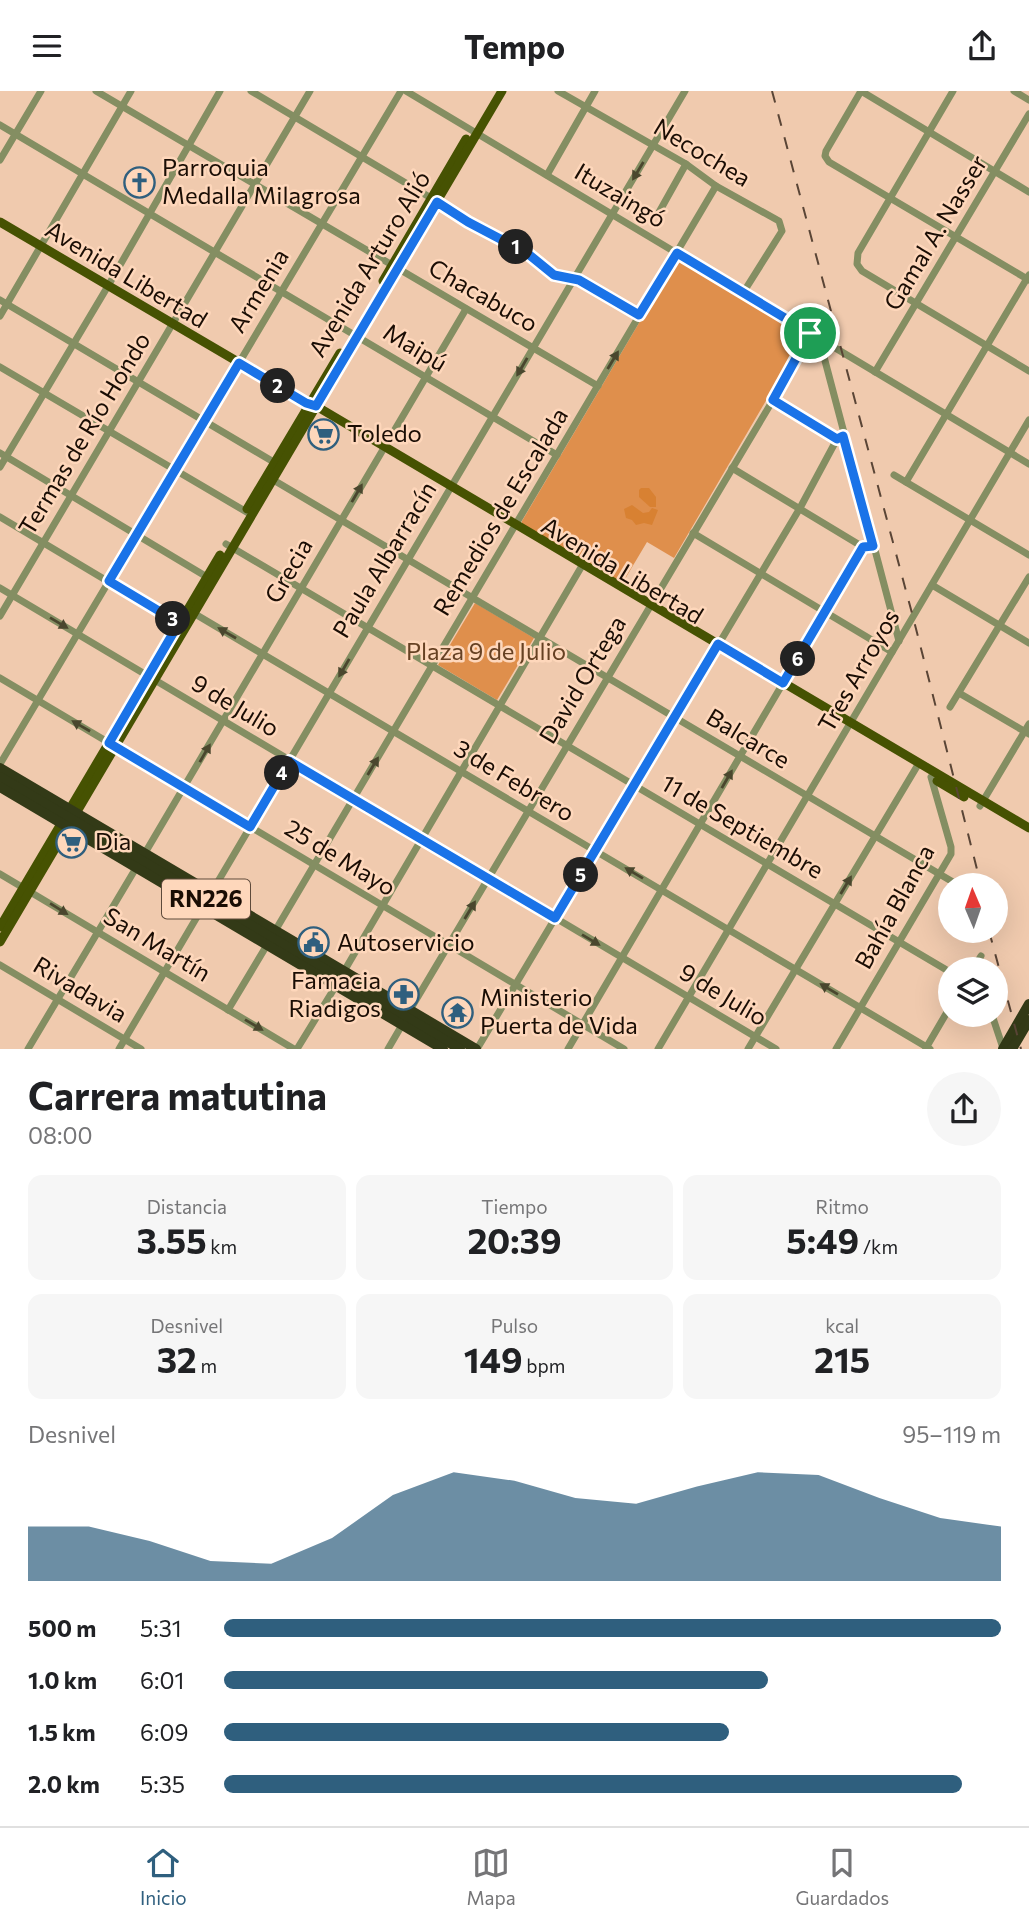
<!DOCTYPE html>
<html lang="es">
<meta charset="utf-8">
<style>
body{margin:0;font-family:Commissioner,sans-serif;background:#f6f6f6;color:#202124;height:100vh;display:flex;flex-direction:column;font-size:26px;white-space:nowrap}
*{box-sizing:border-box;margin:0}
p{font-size:23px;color:#757577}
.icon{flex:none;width:38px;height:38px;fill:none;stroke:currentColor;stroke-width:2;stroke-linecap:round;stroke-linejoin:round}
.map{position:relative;height:958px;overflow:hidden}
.sheet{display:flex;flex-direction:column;background:#fff;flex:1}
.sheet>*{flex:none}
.needle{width:46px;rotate:358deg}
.buttons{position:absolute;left:938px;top:782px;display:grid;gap:14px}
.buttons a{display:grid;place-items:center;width:70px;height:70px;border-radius:50%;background:#fff;box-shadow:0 7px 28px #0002;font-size:35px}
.pin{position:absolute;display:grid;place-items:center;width:60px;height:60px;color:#fff;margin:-30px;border:4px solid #fff;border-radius:50%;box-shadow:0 2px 7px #0007}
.km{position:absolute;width:35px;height:35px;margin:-18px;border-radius:50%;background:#222;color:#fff;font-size:19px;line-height:35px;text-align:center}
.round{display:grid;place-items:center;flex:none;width:74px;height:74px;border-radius:37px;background:#f6f6f6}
.head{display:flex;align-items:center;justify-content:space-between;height:119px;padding:0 28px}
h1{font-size:38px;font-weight:700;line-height:52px}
.metrics{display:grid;grid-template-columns:repeat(3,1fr);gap:10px;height:119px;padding:7px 28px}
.metrics div{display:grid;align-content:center;border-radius:14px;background:#f6f6f6;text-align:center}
.metrics b{font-size:35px;font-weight:700}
.metrics small{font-size:19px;font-weight:400}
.metrics p{font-size:19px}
.chart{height:196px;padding:14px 28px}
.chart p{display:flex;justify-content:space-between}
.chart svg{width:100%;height:126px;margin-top:7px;fill:#2f5f7e;opacity:.7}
ul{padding:0 28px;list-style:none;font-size:23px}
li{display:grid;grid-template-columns:112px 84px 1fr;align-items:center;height:52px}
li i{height:18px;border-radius:9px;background:#2f5f7e}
header{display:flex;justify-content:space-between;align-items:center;height:91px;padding:0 28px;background:#fff;font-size:32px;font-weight:700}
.menu{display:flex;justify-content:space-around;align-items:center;height:98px;border-top:2px solid #e0e0e0;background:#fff;font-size:19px;color:#757577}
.menu a{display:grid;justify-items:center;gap:4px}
.menu .current{color:#2f5f7e}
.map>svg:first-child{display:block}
</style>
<header><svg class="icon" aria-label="menu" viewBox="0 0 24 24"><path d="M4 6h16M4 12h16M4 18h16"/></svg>Tempo<svg class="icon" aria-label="share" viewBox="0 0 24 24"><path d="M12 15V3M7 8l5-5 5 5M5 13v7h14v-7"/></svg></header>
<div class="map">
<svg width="1029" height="958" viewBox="0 0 1029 958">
<rect width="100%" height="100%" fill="#f0caae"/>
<!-- green -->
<g fill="#df8f4c">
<path d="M678 166 805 243 674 467 647 451 622 493 522 433V430Z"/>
<path d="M475 512 534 547 497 609 438 574Z"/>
</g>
<!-- forest -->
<g fill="#d88132">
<path d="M641 397H649L656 406V416H650L639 406V399Z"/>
<path d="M632 414 643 422 649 421 652 417 658 419 652 434 644 432 636 434 632 429 626 427 624 418Z"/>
</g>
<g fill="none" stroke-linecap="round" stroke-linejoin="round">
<!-- minor -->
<g stroke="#848e62" stroke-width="7">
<path d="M96 0 598 295"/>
<path d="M251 0 431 107 468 131 527 162 553 184 579 189 640 224"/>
<path d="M406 0 1029 373"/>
<path d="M558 0 686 73 716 95 779 130 782 140 743 202"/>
<path d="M861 0 826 60 825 65 829 71 1029 189"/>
<path d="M861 0 1029 101"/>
<path d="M953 0 858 162 857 173 862 180 1029 280"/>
<path d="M1014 0 1029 9"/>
<path d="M0 34 557 364"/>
<path d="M0 69 41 0"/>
<path d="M547 84 595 0"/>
<path d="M658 123 686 73"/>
<path d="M0 209 277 373"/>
<path d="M0 225 131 0"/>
<path d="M819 247 899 550"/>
<path d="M0 276 250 423"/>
<path d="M875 281 1029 23"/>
<path d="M773 309 837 348"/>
<path d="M0 362 212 489"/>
<path d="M0 376 108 195 220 0"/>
<path d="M732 377 863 456H867"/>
<path d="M894 384 1029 464"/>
<path d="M270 387 958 794"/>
<path d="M906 391 1029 184"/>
<path d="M0 426 181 534"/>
<path d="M693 442 892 561"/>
<path d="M226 453 950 881"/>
<path d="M932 494 1029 552"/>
<path d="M0 497 776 958"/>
<path d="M190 520 930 958"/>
<path d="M0 525 310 0"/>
<path d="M0 587 624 958"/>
<path d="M959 602 1029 643"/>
<path d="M950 616 1029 486"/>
<path d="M0 673 401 0"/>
<path d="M980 715 1029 633"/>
<path d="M145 762 466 218"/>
<path d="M0 783 294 958"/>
<path d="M210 804 685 0"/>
<path d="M275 840 716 95"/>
<path d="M0 874 141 958"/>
<path d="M973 878 981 865"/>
<path d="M343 882 583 473"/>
<path d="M228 919 267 854"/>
<path d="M410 919 773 309 810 242"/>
<path d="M992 924 1003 957"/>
<path d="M926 957 950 916"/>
<path d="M28 958 136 777"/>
<path d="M119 958 204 814"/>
<path d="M297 958 337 893"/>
<path d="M388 958 402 934"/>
<path d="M477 958 800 417 837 348 843 345"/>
<path d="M568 958 863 456"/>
<path d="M658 958 1029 329"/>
<path d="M748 958 919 672"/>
<path d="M836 958 951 763V756L931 686"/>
</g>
<!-- major -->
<g stroke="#465202" stroke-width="9">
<path d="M0 131 306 311 316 315 1029 737"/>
<path d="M383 190 466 48"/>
<path d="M247 418 340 262"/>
<path d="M937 690 964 706"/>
<path d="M0 836 220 464"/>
<path d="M0 851 502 0"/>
</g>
<!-- highway -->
<g stroke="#333a17" stroke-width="10">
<path d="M0 677 476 958"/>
<path d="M0 686 460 958"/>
<path d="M0 696 443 958"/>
<path d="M1003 958 1029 913"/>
<path d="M1012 958 1029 929"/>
</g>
<!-- rail -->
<g stroke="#5a4536" stroke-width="2" stroke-dasharray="12 12" stroke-linecap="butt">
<path d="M772 0 913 526 981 794"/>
<path d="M989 840 1021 958"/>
</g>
</g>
<!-- one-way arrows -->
<defs><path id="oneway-solid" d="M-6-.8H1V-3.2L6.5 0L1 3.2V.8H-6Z" transform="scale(1.75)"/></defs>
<g fill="#4a472e">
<use href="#oneway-solid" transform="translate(638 80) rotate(121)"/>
<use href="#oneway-solid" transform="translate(613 269) rotate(-59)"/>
<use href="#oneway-solid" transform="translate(522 276) rotate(120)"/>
<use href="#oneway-solid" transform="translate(357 402) rotate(-60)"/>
<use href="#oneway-solid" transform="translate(59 532) rotate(31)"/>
<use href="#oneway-solid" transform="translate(227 542) rotate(-150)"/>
<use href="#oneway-solid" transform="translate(344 577) rotate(120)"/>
<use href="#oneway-solid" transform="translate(81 635) rotate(-150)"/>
<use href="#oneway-solid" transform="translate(205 662) rotate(-60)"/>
<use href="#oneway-solid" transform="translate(373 675) rotate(-59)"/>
<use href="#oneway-solid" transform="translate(727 688) rotate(-60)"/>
<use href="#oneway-solid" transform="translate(634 782) rotate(-149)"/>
<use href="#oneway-solid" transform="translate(846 794) rotate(-59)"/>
<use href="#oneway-solid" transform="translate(59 818) rotate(32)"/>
<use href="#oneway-solid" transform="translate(470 819) rotate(-59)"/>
<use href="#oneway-solid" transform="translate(591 849) rotate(31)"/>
<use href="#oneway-solid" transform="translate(829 898) rotate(-149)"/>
<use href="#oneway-solid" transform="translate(254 934) rotate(31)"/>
</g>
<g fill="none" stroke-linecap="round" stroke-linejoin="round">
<defs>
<path id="route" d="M437 111 468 131 527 162 554 184 579 189 639 224 677 162 810 242 773 309 837 348 843 345 873 455 863 456 783 592 718 553 555 827 289 670 250 736 109 652 179 532 109 490 239 272 306 312 316 315Z"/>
</defs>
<!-- route casing -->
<use href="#route" stroke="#fff" stroke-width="14"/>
<!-- route -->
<use href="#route" stroke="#1a73e8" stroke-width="9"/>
</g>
<!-- icons -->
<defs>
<symbol id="church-ring" viewBox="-11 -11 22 22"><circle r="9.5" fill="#fed7bb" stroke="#2f5f7e" stroke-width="1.5"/><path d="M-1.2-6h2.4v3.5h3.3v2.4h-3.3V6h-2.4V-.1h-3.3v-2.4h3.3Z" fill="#2f5f7e"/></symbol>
<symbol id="supermarket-ring" viewBox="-11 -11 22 22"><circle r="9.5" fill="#fed7bb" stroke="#2f5f7e" stroke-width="1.5"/><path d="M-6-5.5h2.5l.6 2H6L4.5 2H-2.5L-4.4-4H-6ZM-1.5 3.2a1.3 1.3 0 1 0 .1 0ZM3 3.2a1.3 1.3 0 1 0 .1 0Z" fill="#2f5f7e"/></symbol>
<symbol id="civic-ring" viewBox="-11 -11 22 22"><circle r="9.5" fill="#fed7bb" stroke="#2f5f7e" stroke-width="1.5"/><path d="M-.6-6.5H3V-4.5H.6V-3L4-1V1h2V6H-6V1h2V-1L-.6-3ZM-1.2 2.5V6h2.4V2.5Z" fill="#2f5f7e"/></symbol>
<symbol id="pharmacy-ring" viewBox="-11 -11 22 22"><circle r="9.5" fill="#fed7bb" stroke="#2f5f7e" stroke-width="1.5"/><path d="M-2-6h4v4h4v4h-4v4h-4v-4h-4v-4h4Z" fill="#2f5f7e"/></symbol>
<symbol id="temple-ring" viewBox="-11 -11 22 22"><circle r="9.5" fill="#fed7bb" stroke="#2f5f7e" stroke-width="1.5"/><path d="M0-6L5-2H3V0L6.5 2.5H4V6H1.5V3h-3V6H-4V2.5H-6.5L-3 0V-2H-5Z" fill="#2f5f7e"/></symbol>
</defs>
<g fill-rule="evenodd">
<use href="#church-ring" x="122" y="74" width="35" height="35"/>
<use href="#supermarket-ring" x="306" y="326" width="35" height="35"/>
<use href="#supermarket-ring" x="54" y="734" width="35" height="35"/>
<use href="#civic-ring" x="296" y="834" width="35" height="35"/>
<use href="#pharmacy-ring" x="386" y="886" width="35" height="35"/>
<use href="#temple-ring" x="440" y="904" width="35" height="35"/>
</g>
<g text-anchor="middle" stroke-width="5" stroke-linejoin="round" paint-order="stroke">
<!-- shield labels -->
<rect fill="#fed7bb" stroke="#5e4a3b" stroke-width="2" x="162" y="788.5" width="88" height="39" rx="5"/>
<g font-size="23" font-weight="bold" fill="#1a0d04">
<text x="206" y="816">RN226</text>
</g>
<!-- street labels -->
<g font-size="24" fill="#1a0d04" stroke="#fed7bb">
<text transform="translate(702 62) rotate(31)" y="8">Necochea</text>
<text transform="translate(620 105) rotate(31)" y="8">Ituzaingó</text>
<text transform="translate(936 142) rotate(-59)" y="8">Gamal A. Nasser</text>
<text transform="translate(370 173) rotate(-59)" y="8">Avenida Arturo Alió</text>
<text transform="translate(126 184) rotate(31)" y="8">Avenida Libertad</text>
<text transform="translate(259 200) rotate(-59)" y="8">Armenia</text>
<text transform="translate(483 205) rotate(30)" y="8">Chacabuco</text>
<text transform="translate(415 257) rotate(31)" y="8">Maipú</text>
<text transform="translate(85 343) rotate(-59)" y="8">Termas de Río Hondo</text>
<text transform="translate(501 421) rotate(-59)" y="8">Remedios de Escalada</text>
<text transform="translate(385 469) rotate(-59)" y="8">Paula Albarracín</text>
<text transform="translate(289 480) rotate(-60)" y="8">Grecia</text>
<text transform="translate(622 480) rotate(31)" y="8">Avenida Libertad</text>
<text transform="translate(859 580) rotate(-60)" y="8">Tres Arroyos</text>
<text transform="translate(583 589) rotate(-59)" y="8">David Ortega</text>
<text transform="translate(235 615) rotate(31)" y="8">9 de Julio</text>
<text transform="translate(748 648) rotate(31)" y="8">Balcarce</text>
<text transform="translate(514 690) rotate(31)" y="8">3 de Febrero</text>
<text transform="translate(742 736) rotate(30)" y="8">11 de Septiembre</text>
<text transform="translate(340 767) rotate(31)" y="8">25 de Mayo</text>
<text transform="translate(895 816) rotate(-61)" y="8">Bahía Blanca</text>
<text transform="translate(157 854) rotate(31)" y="8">San Martín</text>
<text transform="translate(80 899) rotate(31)" y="8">Rivadavia</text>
<text transform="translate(723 904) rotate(31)" y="8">9 de Julio</text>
</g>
<!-- poi labels -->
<g font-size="24" fill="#1a0d04" stroke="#fed7bb" text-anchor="start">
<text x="162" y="85">Parroquia<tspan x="162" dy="28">Medalla Milagrosa</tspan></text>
<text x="347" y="351">Toledo</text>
<text x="95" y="759">Dia</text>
<text x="337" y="860">Autoservicio</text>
<text x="381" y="898" text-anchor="end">Famacia<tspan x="381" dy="28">Riadigos</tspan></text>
<text x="480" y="915">Ministerio<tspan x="480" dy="28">Puerta de Vida</tspan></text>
</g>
<!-- park labels -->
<g font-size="24" fill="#664123" stroke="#fed7bb">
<text x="486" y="569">Plaza 9 de Julio</text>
</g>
</g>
</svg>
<div class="buttons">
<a><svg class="needle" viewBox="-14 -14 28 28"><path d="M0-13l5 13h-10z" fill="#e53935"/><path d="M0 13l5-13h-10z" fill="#757577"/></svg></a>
<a><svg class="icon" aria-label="layers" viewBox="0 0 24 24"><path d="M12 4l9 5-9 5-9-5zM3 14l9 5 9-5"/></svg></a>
</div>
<div class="pin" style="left:810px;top:242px;background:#1e9e55"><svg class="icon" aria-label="arrive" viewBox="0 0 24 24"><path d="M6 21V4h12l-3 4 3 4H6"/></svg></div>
<b class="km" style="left:516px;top:156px">1</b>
<b class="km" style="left:278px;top:295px">2</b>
<b class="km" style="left:173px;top:528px">3</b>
<b class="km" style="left:282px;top:682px">4</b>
<b class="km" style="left:581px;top:784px">5</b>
<b class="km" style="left:798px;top:568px">6</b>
</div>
<section class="sheet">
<div class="head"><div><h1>Carrera matutina</h1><p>08:00</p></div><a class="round"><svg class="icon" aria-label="share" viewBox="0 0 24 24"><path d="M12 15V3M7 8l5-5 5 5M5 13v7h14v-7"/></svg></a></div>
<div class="metrics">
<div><p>Distancia</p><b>3.55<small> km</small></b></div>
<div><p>Tiempo</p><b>20:39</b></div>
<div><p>Ritmo</p><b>5:49<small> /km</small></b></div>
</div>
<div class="metrics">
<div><p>Desnivel</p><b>32<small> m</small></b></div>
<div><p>Pulso</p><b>149<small> bpm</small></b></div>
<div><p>kcal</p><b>215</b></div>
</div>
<div class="chart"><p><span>Desnivel</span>95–119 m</p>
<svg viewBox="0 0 160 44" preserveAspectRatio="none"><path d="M0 44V25L10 25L20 30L30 37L40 38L50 29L60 14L70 6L80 9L90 15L100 17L110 11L120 6L130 7L140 15L150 22L160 25V44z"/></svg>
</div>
<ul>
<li><b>500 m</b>5:31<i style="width:100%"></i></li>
<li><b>1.0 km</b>6:01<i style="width:70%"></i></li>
<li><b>1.5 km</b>6:09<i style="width:65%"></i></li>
<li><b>2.0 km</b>5:35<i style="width:95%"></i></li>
</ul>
</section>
<nav class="menu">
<a class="current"><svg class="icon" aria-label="home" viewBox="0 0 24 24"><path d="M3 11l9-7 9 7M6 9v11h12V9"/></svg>Inicio</a>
<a><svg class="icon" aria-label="map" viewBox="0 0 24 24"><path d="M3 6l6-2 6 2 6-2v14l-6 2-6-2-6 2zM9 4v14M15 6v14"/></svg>Mapa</a>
<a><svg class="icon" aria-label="saved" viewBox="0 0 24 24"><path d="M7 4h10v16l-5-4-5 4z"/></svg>Guardados</a>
</nav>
